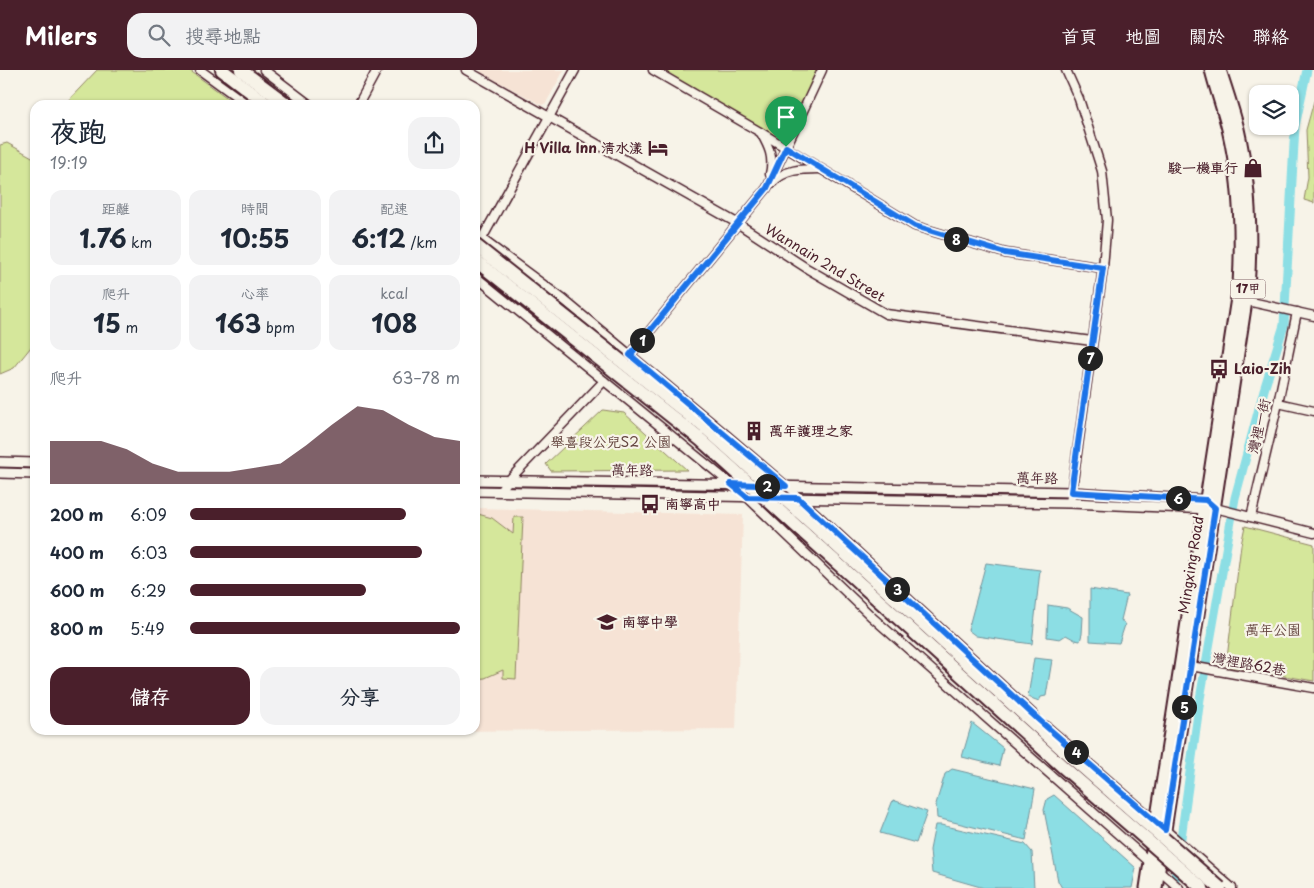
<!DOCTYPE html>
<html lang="zh-TW">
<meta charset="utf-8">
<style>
body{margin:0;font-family:"Playpen Sans","LXGW WenKai TC",sans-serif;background:#f2f2f3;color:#1f2937;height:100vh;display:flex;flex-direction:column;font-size:19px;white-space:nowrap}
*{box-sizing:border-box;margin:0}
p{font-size:16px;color:#747a83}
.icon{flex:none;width:28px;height:28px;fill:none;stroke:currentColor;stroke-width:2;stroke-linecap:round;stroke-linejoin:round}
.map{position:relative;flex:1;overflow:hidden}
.side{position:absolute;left:30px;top:30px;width:450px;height:635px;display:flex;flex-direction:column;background:#fff;border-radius:15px;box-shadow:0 1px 4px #0004}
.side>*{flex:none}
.fabs{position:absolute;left:1249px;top:15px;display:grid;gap:10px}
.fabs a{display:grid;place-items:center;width:50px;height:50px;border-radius:10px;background:#fff;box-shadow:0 1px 4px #0004;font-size:25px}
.pin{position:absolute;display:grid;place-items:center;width:42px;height:42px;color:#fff;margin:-51px -21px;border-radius:50% 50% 50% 0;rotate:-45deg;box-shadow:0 0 5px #0007}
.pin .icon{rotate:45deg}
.km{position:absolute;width:25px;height:25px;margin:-12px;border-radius:50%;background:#222;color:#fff;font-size:14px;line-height:25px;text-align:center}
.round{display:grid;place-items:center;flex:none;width:52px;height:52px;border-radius:15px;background:#f2f2f3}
.overview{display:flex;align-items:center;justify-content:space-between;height:85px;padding:0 20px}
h1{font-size:28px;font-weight:700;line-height:38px}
.metrics{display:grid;grid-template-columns:repeat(3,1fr);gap:8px;height:85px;padding:5px 20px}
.metrics div{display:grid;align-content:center;border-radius:12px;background:#f2f2f3;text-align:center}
.metrics b{font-size:25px;font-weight:700}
.metrics small{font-size:14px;font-weight:400}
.metrics p{font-size:14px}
.chart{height:140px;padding:10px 20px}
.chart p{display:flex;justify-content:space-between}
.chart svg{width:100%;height:90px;margin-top:5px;fill:#4a1f2b;opacity:.7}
.primary-button{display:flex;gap:10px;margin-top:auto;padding:10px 20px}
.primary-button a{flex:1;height:58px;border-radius:15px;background:#4a1f2b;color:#fff;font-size:20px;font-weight:700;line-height:58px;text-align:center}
.primary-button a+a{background:#f2f2f3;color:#1f2937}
ul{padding:0 20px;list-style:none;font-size:16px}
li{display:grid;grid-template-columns:80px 60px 1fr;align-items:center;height:38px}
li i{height:12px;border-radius:6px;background:#4a1f2b}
header{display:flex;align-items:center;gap:30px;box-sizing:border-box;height:70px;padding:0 25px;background:#4a1f2b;color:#fff}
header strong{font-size:24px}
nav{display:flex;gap:28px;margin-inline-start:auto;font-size:18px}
.search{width:350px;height:45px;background:#f2f2f3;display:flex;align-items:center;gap:12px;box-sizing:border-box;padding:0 18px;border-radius:15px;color:#747a83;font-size:19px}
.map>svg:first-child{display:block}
</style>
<header>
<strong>Milers</strong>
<div class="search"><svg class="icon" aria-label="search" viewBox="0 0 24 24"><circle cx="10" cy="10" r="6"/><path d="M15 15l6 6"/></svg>搜尋地點</div>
<nav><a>首頁</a><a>地圖</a><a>關於</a><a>聯絡</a></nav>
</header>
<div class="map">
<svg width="1314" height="818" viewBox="0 0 1314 818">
<rect width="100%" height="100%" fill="#f7f3e8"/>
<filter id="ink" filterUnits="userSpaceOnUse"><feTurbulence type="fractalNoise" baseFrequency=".02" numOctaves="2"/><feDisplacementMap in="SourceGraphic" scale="10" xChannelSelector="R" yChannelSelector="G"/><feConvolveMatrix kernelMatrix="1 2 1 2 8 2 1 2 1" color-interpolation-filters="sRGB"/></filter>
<g filter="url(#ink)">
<!-- built -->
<g fill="#f6e3d5">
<path d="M481 0H564L546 33 542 35 480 2Z"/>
<path d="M475 438 743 445 736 659 420 661 475 660Z"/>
</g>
<!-- green -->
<g fill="#d5e79b" stroke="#908363">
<path d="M97 0H189L237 35H64Z"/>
<path d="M653 0H826L786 77Z"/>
<path d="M1314 31V133L1304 130 1308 107 1306 60Z"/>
<path d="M7 73 34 88H35V272L14 298 0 304V75Z"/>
<path d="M603 340 624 343 687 400 551 401 546 394Z"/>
<path d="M478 444 492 448 513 464 514 447H523L516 609 503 608V600L485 608 475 609V445Z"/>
<path d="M1245 456 1314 474V611L1226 596 1241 475Z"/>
</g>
<!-- water -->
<g fill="#8cdee4" stroke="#72929a">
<path d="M986 493 1040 500 1032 574 976 566 968 560Z"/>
<path d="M1090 519 1127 525 1121 550 1125 555 1119 573 1090 571Z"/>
<path d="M1048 535 1067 538 1083 547 1082 564 1080 571 1075 570 1066 565 1060 569 1047 567Z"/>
<path d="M1034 588 1052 590 1046 626 1041 627 1039 631 1028 627Z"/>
<path d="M972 653 1003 678 999 696 962 687Z"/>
<path d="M952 699 1035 719 1026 770 937 748 936 734 945 704Z"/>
<path d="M1054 725 1136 798 1132 818H1062L1058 811 1044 740 1047 729Z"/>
<path d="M893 730 927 742 916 773 880 763Z"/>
<path d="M935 755H941L1025 774 1032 782 1034 818H984L932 803 930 780Z"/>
</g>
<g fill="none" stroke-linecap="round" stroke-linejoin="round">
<!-- stream -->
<g stroke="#72929a" stroke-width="2.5">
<path d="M1252 33 1258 36"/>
<path d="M1290 53 1295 56"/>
</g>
<!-- canal -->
<g stroke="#8cdee4" stroke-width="9">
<path d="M1181 768 1200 629 1235 428 1264 320 1284 255 1295 56 1307 0"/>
<path d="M1175 809 1177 794"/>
</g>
<defs>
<g id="minor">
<path d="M200 0 248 35"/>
<path d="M264 0 310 35"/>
<path d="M466 0 737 153 808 199 886 244 1092 271"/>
<path d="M653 0 760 62 915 156 1005 183 1103 198"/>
<path d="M1066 0 1079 29 1102 101 1107 150 1103 198 1070 433"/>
<path d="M358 35 377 0"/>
<path d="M761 63C769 77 774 87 770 104"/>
<path d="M772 113C785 99 801 99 819 99"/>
<path d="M475 164 564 230 724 363 786 416 1034 645"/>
<path d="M479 174 575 0"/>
<path d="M475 206 747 427 872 547 1179 818"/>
<path d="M1247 231 1314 246"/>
<path d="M630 285 767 118 822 0"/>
<path d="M1278 333 1314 341"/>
<path d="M500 421 508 411 604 311"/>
<path d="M1215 438 1314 463"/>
<path d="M1251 447 1278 333 1297 242"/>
<path d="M1185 595 1314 618"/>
<path d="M1046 656 1232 818"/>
</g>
<g id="tertiary">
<path d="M0 392 35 393"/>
<path d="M0 403 35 404"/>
<path d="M475 410 753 415"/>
<path d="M768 416 1071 422 1206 430 1209 433"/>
<path d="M475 421 765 427"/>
<path d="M783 428 1070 433 1210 439"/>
</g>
<g id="primary">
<path d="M1146 818 1239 215C1242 163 1240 110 1228 59 1223 39 1216 20 1211 0"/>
<path d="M1156 818 1248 218C1252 165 1250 111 1238 59 1233 39 1226 19 1220 0"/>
</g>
<g id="trunk">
<path d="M222 0 268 35"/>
<path d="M241 0 288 35"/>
</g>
</defs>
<!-- minor casing -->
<use href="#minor" stroke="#4a1f2b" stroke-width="11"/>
<!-- tertiary casing -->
<use href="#tertiary" stroke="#4a1f2b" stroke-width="12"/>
<!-- primary casing -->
<use href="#primary" stroke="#4a1f2b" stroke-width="15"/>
<!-- trunk casing -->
<use href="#trunk" stroke="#4a1f2b" stroke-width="16"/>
<!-- minor -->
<use href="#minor" stroke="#f7f3e8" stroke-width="8"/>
<!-- tertiary -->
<use href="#tertiary" stroke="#f7f3e8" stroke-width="9"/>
<!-- primary -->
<use href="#primary" stroke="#f7f3e8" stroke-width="11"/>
<!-- trunk -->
<use href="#trunk" stroke="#f7f3e8" stroke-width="12"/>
<defs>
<g id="trunk-bridge">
<path d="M475 175 708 360 1071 687 1220 818"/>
<path d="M475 190 701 370 1062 696 1202 818"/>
</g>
</defs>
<!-- trunk-bridge casing -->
<use href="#trunk-bridge" stroke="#4a1f2b" stroke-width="16" stroke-linecap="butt"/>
<!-- trunk-bridge -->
<use href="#trunk-bridge" stroke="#f7f3e8" stroke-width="12"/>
</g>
</g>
<g fill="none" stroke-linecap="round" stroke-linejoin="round" filter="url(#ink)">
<defs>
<path id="route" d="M786 77 915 156 1005 183 1103 198 1071 422 1206 430 1215 438 1165 760 1040 651 798 428 747 427 731 414 786 416 630 285 767 118Z"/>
</defs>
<!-- route casing -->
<use href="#route" stroke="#fff" stroke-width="10"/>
<!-- route -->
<use href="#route" stroke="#1a73e8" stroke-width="6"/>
</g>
<!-- icons -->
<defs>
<symbol id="hotel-bare" viewBox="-9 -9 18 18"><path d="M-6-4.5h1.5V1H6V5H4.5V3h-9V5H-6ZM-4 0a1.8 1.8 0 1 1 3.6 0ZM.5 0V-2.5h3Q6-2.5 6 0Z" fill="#4a1f2b" stroke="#f7f3e8" stroke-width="2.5" paint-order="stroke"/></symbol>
<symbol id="shop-bare" viewBox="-9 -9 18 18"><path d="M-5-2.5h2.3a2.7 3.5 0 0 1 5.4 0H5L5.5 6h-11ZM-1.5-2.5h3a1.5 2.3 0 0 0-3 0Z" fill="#4a1f2b" stroke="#f7f3e8" stroke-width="2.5" paint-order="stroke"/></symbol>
<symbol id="bus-bare" viewBox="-9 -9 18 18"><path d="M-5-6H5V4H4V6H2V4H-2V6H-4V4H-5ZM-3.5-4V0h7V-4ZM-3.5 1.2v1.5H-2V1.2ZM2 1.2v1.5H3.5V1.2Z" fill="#4a1f2b" stroke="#f7f3e8" stroke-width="2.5" paint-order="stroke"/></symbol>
<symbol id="building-bare" viewBox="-9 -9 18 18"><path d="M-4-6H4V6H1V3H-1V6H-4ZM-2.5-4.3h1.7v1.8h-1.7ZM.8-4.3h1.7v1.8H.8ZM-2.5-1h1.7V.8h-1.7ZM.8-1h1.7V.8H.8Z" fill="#4a1f2b" stroke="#f7f3e8" stroke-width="2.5" paint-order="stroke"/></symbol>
<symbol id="school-bare" viewBox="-9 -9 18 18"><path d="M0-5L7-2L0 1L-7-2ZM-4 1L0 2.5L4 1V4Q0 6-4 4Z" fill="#4a1f2b" stroke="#f7f3e8" stroke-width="2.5" paint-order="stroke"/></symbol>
</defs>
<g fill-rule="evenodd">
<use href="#hotel-bare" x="644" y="64" width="28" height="28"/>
<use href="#shop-bare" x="1239" y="84" width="28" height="28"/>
<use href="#bus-bare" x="1205" y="285" width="28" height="28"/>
<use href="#building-bare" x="740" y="347" width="28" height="28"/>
<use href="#bus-bare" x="636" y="420" width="28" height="28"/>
<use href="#school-bare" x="593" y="538" width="28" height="28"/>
</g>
<g text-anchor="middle" stroke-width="4.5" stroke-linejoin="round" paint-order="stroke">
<!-- shield labels -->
<rect fill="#f7f3e8" stroke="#7e5f64" stroke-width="1" x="1230.5" y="209.5" width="35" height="19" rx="4"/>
<g font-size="12" font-weight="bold" fill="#4a1f2b">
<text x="1248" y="223">17甲</text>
</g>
<!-- poi labels -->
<g font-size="14" font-weight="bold" fill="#4a1f2b" stroke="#f7f3e8" text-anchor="start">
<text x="643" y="83" text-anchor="end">H Villa Inn 清水漾</text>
<text x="1238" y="103" text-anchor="end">駿一機車行</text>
<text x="1234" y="304">Laio-Zih</text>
<text x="769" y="366">萬年護理之家</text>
<text x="665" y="439">南寧高中</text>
<text x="622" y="557">南寧中學</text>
</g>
<!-- street labels -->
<g font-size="14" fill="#4a1f2b" stroke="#f7f3e8">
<text transform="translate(825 193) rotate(31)" y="5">Wannain 2nd Street</text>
<text transform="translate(1259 356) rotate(-77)" y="5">灣裡一街</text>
<text transform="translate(632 400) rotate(1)" y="5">萬年路</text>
<text transform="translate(1037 408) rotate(1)" y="5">萬年路</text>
<text transform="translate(1191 495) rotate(-81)" y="5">Mingxing Road</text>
<text transform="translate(1249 594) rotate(10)" y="5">灣裡路62巷</text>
</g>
<!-- park labels -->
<g font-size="14" fill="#664741" stroke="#f7f3e8">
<text x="611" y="377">舉喜段公兒S2 公園</text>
<text x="1273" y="565">萬年公園</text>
</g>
</g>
</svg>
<div class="fabs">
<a><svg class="icon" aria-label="layers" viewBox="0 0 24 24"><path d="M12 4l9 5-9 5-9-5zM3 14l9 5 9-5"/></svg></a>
</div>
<div class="pin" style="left:786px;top:77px;background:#1e9e55"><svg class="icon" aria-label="arrive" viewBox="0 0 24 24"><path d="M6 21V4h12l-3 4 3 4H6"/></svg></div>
<b class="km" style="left:642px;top:270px">1</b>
<b class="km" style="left:767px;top:416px">2</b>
<b class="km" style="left:897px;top:519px">3</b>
<b class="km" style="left:1076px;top:682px">4</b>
<b class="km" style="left:1184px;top:637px">5</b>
<b class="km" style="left:1178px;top:428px">6</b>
<b class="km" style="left:1090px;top:288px">7</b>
<b class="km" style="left:956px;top:169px">8</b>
<section class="side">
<div class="overview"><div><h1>夜跑</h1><p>19:19</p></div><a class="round"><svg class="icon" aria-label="share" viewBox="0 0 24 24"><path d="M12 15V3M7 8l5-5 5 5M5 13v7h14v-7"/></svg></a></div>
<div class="metrics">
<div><p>距離</p><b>1.76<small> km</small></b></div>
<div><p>時間</p><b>10:55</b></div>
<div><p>配速</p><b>6:12<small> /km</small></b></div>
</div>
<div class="metrics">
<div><p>爬升</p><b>15<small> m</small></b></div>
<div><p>心率</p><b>163<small> bpm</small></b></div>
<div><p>kcal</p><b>108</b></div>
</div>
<div class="chart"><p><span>爬升</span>63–78 m</p>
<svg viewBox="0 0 160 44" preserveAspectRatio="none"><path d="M0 44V23L10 23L20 23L30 27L40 34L50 38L60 38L70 38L80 36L90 34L100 25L110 15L120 6L130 8L140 15L150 21L160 23V44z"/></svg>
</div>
<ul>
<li><b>200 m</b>6:09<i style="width:80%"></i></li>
<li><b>400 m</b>6:03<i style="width:86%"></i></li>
<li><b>600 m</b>6:29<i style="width:65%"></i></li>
<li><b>800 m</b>5:49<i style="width:100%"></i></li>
</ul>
<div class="primary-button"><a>儲存</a><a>分享</a></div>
</section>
</div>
